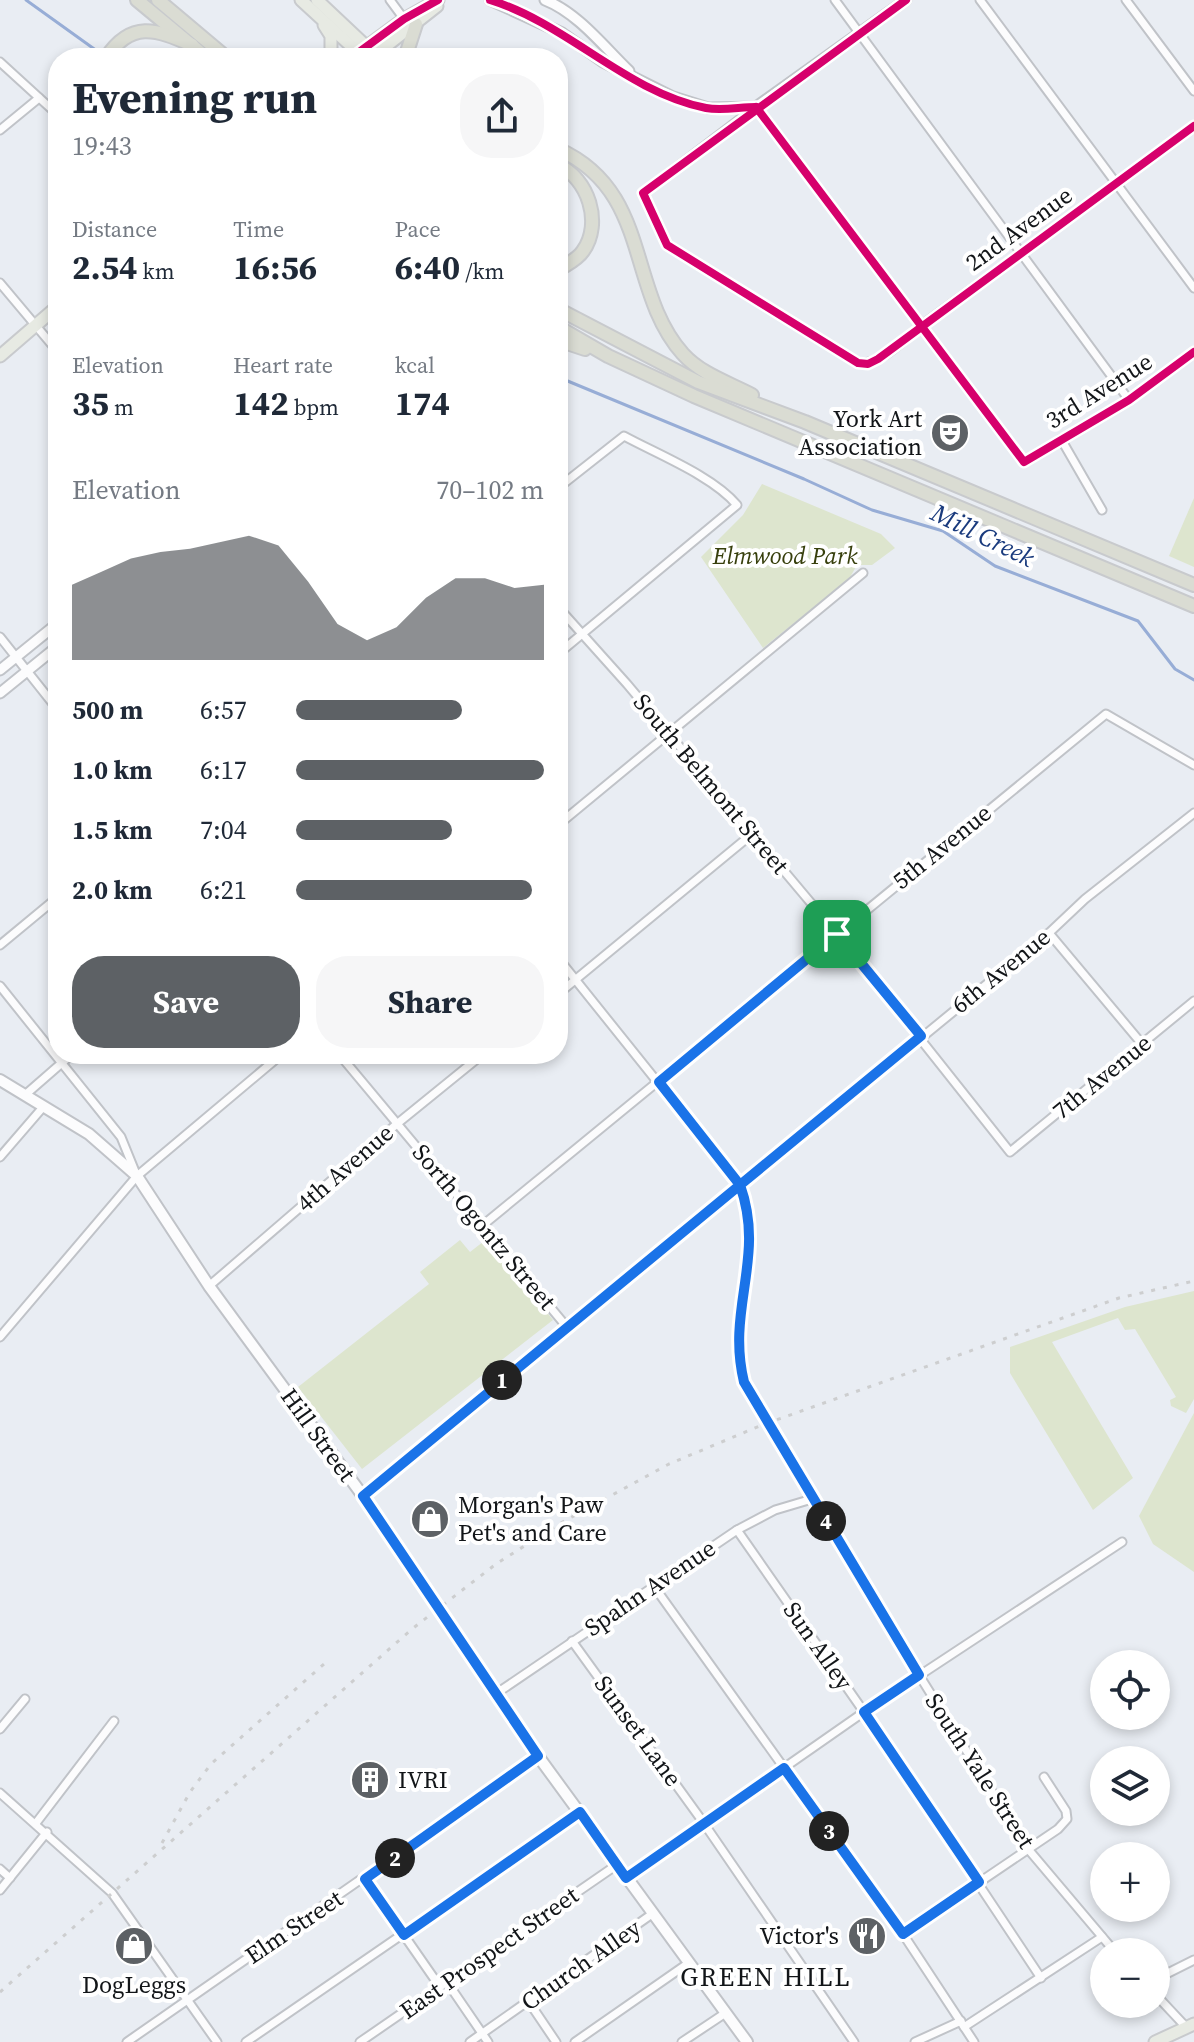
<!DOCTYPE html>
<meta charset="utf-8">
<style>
body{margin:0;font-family:"Source Serif 4",serif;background:#f6f6f7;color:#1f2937;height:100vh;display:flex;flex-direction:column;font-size:30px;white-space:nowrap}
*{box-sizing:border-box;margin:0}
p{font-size:26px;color:#747a83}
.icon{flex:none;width:44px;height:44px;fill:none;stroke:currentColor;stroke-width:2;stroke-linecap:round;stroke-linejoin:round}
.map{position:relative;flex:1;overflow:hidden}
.drawer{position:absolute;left:48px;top:48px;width:520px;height:1016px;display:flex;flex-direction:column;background:#fff;border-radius:32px;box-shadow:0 4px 12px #0003}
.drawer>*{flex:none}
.controls{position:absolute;left:1090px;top:1650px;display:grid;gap:16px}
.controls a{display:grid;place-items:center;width:80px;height:80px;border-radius:50%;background:#fff;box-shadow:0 4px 12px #0003;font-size:40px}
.pin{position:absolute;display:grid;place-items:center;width:68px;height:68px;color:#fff;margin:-34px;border-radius:16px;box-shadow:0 4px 12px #0006}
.km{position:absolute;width:40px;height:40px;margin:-20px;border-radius:50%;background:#222;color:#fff;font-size:22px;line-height:40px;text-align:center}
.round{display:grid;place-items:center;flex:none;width:84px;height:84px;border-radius:32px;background:#f6f6f7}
.overview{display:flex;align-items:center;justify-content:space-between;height:136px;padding:0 24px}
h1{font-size:44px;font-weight:700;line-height:60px}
.stats{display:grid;grid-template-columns:repeat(3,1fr);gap:12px;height:136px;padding:8px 24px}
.stats div{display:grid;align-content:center}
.stats b{font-size:34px;font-weight:700}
.stats small{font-size:22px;font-weight:400}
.stats p{font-size:22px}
.chart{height:224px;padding:16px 24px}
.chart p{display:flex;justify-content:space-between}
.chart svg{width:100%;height:144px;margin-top:8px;fill:#5d6165;opacity:.7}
.cta{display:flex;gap:16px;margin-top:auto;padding:16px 24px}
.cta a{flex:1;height:92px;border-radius:32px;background:#5d6165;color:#fff;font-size:32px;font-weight:700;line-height:92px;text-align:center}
.cta a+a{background:#f6f6f7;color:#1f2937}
ul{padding:0 24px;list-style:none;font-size:26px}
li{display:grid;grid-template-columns:128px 96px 1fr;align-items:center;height:60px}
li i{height:20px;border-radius:10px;background:#5d6165}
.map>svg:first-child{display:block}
</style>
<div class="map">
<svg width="1194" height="2042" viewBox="0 0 1194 2042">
<rect width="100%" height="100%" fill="#e9edf3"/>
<!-- green -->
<g fill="#dde5ce">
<path d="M762 484 881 534 895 548 872 565H857L849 579 763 648 701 557 743 515Z"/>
<path d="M1194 498V567L1169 556Z"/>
<path d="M488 1238 553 1320 362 1469 298 1387 429 1284 420 1272 460 1240 470 1252Z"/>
<path d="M1194 1291V1399L1186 1413 1171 1406 1170 1400 1176 1397 1135 1329 1125 1330 1118 1318 1052 1342 1133 1478 1093 1510 1010 1373V1347L1125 1307Z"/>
<path d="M1194 1413V1572L1153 1544 1139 1516Z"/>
</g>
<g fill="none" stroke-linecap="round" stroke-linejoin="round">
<!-- stream -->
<g stroke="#97add6" stroke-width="3">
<path d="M26 0 104 56"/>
<path d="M558 377 804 479 872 510 943 531 995 566 1138 621 1175 669 1194 680"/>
</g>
<defs>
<g id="minor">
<path d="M390 0 404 19"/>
<path d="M835 0 1129 400"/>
<path d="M980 0 1194 288"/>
<path d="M1126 0 1194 91"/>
<path d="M0 62 58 115"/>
<path d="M1194 126C1106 191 1017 256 929 320 910 334 882 366 858 363L667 245 643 193 756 107 1024 462 1129 400 1194 352"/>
<path d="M0 130 39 98"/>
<path d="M0 283 58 352"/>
<path d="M1061 439 1102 510"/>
<path d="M558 488 624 436C657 454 713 476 737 505L558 654"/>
<path d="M558 607 627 684 837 934 1010 1152 1194 1001"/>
<path d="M0 637 58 710"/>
<path d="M558 825 863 573"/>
<path d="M1049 933 1142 1044"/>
<path d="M0 945 58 897"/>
<path d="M558 958 740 1185C766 1258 725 1308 744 1382L919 1675 1028 1849 1115 1952"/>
<path d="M0 986 121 1137 136 1174"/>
<path d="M558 994 752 834"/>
<path d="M339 1054 566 1326"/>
<path d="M25 1095 72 1054"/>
<path d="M0 1157 44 1106"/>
<path d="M483 1225 1106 714 1194 765"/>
<path d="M209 1286 398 1123 483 1054"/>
<path d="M0 1337 137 1176 282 1054"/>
<path d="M363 1496 1049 933 1085 899 1194 813"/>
<path d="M737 1530 864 1712 1041 1978"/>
<path d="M653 1585 903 1934 974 2042"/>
<path d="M572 1641 703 1822 854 2042"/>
<path d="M497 1693 737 1530 775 1510 812 1499"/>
<path d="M0 1729 25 1699"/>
<path d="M0 1793 112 1893 217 2042"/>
<path d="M36 1823 114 1721"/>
<path d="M0 1869 10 1878"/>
<path d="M626 1878 864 1712 1122 1542"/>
<path d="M365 1879 440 1987"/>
<path d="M0 1890 47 1832"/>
<path d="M903 1934 1058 1829 1067 1819 1066 1811 1044 1777"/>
<path d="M1156 1979 1194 1960"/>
<path d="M447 1982 488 2042"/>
<path d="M1156 1995 1186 2027"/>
<path d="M529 2002 556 2042"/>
<path d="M964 2027 1102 1937"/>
<path d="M127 2042 538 1756"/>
<path d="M246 2042 580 1812"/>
<path d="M360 2042 618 1864"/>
<path d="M470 2042 652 1914"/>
<path d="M575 2042 687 1964"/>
<path d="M682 2042 724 2014"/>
<path d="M915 2042 961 2021"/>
</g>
<g id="tertiary">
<path d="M490 0 562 33 603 62 673 97 708 108 756 107 906 0"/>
<path d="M545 0C578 13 604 47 629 71"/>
<path d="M0 670 58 623"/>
<path d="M0 693 58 646"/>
</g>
<path id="secondary" d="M0 1080 89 1134 137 1176 209 1286 363 1496 538 1756 747 2042"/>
<g id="primary">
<path d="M301 0 362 56"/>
<path d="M317 0 369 49"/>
<path d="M324 25 331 36V58"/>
<path d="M351 58 404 19 438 0"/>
<path d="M371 58 437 6"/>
<path d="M0 356 58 306"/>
<path d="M1155 2042 1194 2024"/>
</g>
<g id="motorway">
<path d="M137 0 207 58"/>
<path d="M158 0 227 58"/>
<path d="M375 55 378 58"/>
<path d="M106 58C131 20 156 29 192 45"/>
<path d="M405 58 416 24"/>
<path d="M558 149C652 191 626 290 683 354 701 374 729 383 752 395"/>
<path d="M558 165C588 178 603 223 583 251 577 260 567 264 558 270"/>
<path d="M558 309 698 382 805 422 1194 585"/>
<path d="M558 327 608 356 694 396 1194 606"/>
<path d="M558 340 585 349"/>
</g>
</defs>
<!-- minor casing -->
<use href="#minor" stroke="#c0c3c8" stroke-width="11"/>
<!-- tertiary casing -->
<use href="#tertiary" stroke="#c0c3c8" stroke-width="13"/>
<!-- secondary casing -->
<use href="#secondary" stroke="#c0c3c8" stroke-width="14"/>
<!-- primary casing -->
<use href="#primary" stroke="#c8cacd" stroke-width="15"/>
<!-- motorway casing -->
<use href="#motorway" stroke="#c8cacd" stroke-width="16"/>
<!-- minor -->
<use href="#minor" stroke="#fcfcfd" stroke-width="7"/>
<!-- tertiary -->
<use href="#tertiary" stroke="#fcfcfd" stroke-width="9"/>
<!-- secondary -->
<use href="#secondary" stroke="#fcfcfd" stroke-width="10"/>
<!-- primary -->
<use href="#primary" stroke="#e7eae3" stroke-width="11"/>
<!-- motorway -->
<use href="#motorway" stroke="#dadcd3" stroke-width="12"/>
<!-- rail -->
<g stroke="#cdcecf" stroke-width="3" stroke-dasharray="4 8" stroke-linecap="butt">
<path d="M162 1843 190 1792 211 1764 324 1664"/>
<path d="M0 1992 412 1629 496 1564 559 1524 669 1464 762 1425 1119 1298 1194 1281"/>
</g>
<defs>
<g id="cycleway">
<path d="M490 0C568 24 626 92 706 108 722 111 740 107 756 107"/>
<path d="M906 0 643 193 667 245 858 363 868 364 878 359 1194 126"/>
<path d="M351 58 404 19 438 0"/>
<path d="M756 107 1024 462 1129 400 1194 352"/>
</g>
</defs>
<!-- cycleway casing -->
<use href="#cycleway" stroke="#fff" stroke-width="13"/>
<!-- cycleway -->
<use href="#cycleway" stroke="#d6006c" stroke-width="8"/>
</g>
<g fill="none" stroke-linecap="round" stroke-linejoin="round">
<defs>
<path id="route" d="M837 934 659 1082 740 1185 363 1496 538 1756 365 1879 404 1935 580 1812 626 1878 784 1768 903 1934 979 1882 864 1712 919 1675 744 1382C726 1308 766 1258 740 1185L921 1036 837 934"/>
</defs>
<!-- route casing -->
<use href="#route" stroke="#fff" stroke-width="16"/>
<!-- route -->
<use href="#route" stroke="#1a73e8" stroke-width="10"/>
</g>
<!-- icons -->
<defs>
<symbol id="theatre-disc" viewBox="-11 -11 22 22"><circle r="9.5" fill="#5d6165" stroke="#fff"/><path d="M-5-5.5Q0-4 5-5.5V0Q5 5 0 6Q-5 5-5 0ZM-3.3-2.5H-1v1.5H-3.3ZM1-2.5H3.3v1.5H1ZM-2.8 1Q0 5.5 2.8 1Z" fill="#fff"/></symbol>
<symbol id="shop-disc" viewBox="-11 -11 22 22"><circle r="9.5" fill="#5d6165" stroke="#fff"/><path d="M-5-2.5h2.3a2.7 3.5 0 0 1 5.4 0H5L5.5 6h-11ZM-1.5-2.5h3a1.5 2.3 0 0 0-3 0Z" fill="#fff"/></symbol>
<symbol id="building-disc" viewBox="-11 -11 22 22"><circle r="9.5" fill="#5d6165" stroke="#fff"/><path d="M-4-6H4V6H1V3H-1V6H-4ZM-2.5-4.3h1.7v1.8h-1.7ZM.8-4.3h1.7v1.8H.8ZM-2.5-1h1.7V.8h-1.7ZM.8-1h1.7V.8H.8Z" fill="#fff"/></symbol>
<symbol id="restaurant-disc" viewBox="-11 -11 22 22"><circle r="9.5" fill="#5d6165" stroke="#fff"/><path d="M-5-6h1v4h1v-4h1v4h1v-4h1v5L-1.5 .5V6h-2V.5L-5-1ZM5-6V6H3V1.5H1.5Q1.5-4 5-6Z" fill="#fff"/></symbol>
</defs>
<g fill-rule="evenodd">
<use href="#theatre-disc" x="928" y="411" width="44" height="44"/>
<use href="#shop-disc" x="408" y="1497" width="44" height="44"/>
<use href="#building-disc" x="348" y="1758" width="44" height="44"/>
<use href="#restaurant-disc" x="845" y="1914" width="44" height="44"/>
<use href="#shop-disc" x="112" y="1924" width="44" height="44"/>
</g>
<g text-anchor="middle" stroke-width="8" stroke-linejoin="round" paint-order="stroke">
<!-- street labels -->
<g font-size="24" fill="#121518" stroke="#fff">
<text transform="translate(1019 229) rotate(-36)" y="8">2nd Avenue</text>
<text transform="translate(1099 391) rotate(-32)" y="8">3rd Avenue</text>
<text transform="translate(711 784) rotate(50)" y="8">South Belmont Street</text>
<text transform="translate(942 847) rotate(-39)" y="8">5th Avenue</text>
<text transform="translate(1001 971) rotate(-39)" y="8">6th Avenue</text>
<text transform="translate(1102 1077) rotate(-39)" y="8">7th Avenue</text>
<text transform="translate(345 1168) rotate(-41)" y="8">4th Avenue</text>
<text transform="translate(484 1227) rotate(50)" y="8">Sorth Ogontz Street</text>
<text transform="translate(318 1435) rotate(54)" y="8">Hill Street</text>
<text transform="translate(650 1588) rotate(-34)" y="8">Spahn Avenue</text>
<text transform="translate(818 1646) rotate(55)" y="8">Sun Alley</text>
<text transform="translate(638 1731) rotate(54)" y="8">Sunset Lane</text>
<text transform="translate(980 1771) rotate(57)" y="8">South Yale Street</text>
<text transform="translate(294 1927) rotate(-34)" y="8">Elm Street</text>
<text transform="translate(489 1953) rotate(-35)" y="8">East Prospect Street</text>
<text transform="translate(581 1965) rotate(-35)" y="8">Church Alley</text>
</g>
<!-- poi labels -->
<g font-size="24" fill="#121518" stroke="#fff" text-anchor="end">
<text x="922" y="427">York Art<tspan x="922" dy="28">Association</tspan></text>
<text x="458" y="1513" text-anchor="start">Morgan's Paw<tspan x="458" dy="28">Pet's and Care</tspan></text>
<text x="398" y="1788" text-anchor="start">IVRI</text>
<text x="839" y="1944">Victor's</text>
<text x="134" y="1993" text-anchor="middle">DogLeggs</text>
</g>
<!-- park labels -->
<g font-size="24" font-style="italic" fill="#373f0c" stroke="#fff">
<text x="785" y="564">Elmwood Park</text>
</g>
<!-- water labels -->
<g font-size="26" font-style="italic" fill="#193a7d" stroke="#fff">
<text transform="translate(983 535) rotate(26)" y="9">Mill Creek</text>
</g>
<!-- neighbourhood labels -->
<g font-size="26" letter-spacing="2" fill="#121518" stroke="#fff">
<text x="766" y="1986">GREEN HILL</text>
</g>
</g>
</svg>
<div class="controls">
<a><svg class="icon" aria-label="locate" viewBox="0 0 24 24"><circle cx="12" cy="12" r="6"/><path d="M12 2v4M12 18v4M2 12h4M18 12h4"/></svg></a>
<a><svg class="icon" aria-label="layers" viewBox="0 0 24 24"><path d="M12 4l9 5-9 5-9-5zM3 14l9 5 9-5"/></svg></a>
<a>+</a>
<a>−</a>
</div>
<div class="pin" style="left:837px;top:934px;background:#1e9e55"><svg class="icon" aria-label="arrive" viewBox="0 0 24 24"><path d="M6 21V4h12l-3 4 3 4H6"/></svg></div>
<b class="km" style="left:502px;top:1380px">1</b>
<b class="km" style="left:395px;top:1858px">2</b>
<b class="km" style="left:829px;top:1831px">3</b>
<b class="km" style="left:826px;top:1521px">4</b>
<section class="drawer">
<div class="overview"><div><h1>Evening run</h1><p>19:43</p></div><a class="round"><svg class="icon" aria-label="share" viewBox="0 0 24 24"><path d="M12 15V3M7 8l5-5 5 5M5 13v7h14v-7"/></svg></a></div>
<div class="stats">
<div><p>Distance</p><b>2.54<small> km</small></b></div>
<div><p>Time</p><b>16:56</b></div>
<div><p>Pace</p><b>6:40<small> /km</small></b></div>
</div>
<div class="stats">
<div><p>Elevation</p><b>35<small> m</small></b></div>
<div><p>Heart rate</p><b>142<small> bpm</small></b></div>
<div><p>kcal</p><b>174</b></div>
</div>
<div class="chart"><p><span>Elevation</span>70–102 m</p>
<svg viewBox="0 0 160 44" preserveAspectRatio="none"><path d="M0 44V21L10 17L20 13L30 11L40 10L50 8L60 6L70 9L80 20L90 33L100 38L110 34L120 25L130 19L140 19L150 22L160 21V44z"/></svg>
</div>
<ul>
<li><b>500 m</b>6:57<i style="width:67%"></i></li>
<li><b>1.0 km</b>6:17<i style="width:100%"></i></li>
<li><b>1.5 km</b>7:04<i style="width:63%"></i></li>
<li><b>2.0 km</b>6:21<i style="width:95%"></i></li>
</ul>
<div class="cta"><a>Save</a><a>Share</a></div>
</section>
</div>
